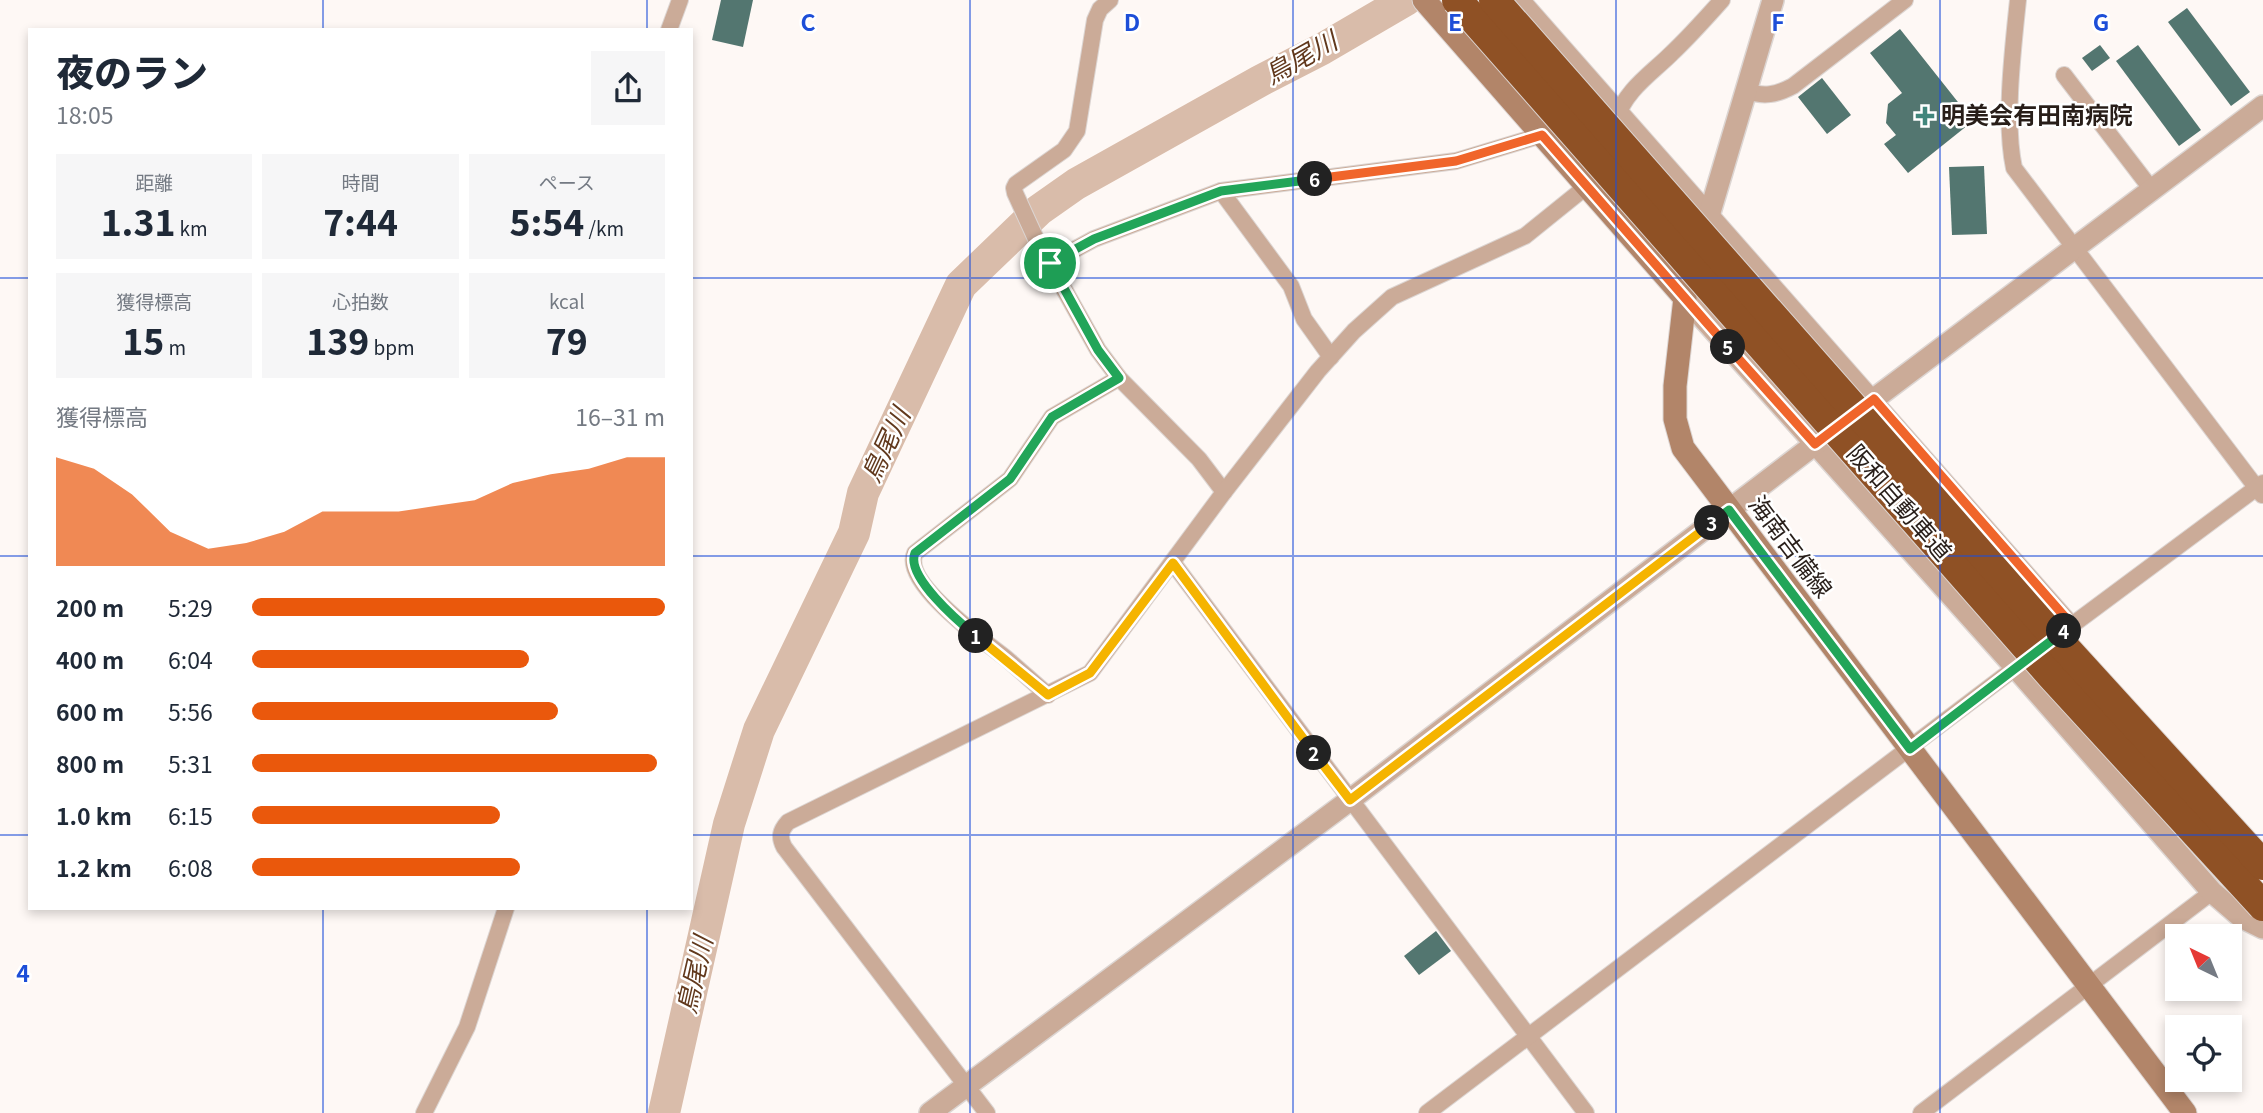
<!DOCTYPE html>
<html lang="ja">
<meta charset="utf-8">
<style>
body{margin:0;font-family:Georgia,"Noto Sans JP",serif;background:#f6f6f7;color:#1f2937;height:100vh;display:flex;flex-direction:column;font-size:26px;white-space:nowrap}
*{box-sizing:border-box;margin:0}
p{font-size:23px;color:#747a83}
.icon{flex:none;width:38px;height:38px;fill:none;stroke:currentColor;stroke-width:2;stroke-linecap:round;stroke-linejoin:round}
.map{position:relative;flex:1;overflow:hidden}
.sheet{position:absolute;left:28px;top:28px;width:665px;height:882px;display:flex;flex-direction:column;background:#fff;border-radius:0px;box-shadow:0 4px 10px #0003}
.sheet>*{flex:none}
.needle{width:46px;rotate:317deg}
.buttons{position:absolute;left:2165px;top:924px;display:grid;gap:14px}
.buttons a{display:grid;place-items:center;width:77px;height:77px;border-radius:0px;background:#fff;box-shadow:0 4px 10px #0003;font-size:35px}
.pin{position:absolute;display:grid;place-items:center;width:60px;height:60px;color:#fff;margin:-30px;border:4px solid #fff;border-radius:50%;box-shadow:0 2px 7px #0007}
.km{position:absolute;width:35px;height:35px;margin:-18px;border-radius:50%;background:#222;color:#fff;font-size:19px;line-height:35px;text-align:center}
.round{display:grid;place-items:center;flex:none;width:74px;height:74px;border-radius:0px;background:#f6f6f7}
.overview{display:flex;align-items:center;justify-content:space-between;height:119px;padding:0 28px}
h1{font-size:38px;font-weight:800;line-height:52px}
.figures{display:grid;grid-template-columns:repeat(3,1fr);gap:10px;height:119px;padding:7px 28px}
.figures div{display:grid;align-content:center;border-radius:0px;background:#f6f6f7;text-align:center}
.figures b{font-size:35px;font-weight:800}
.figures small{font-size:19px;font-weight:400}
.figures p{font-size:19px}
.chart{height:196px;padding:14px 28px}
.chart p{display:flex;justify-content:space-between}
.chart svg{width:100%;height:126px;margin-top:7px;fill:#ea580c;opacity:.7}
ul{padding:0 28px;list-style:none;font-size:23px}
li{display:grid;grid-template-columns:112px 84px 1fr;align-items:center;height:52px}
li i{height:18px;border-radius:9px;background:#ea580c}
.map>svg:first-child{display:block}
</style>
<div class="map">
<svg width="2263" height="1113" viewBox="0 0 2263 1113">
<rect width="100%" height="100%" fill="#fef8f5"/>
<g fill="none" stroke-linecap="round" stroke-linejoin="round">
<!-- river -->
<path stroke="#d9bcaa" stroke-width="32" d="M664 1113 729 824 759 730 854 533 863 493 961 285 1039 210 1076 184 1260 81 1322 49 1406 0"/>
</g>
<!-- building -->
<g fill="#537670">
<path d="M721 0H753L743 47 712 40Z"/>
<path d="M2187 8 2250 92 2231 106 2168 22Z"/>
<path d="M1900 29 1973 121 1908 173 1884 144 1896 135 1886 123 1888 104 1902 93 1870 53Z"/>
<path d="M2100 45 2110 58 2092 71 2082 58Z"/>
<path d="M2138 45 2201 130 2179 146 2116 61Z"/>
<path d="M1822 78 1851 115 1827 134 1798 97Z"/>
<path d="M1984 166 1987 234 1952 235 1949 167Z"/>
<path d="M1436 931 1451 951 1419 975 1404 956Z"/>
</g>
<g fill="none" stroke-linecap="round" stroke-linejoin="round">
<defs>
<g id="minor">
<path d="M1110 0 1100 9 1095 20 1077 131 1064 150 1016 184 1014 188 1015 193 1036 239 1098 350 1119 378 1199 459 1224 492"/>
<path d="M1522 0 2072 625"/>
<path d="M2018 0C2013 48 2004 122 2014 168L2262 495"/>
<path d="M669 30 680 0"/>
<path d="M2064 75 2152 190"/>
<path d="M1746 91C1764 97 1776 95 1793 86L1905 0"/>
<path d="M1616 120C1625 90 1651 74 1672 53 1690 36 1706 18 1722 0"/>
<path d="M1221 191 1291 286 1304 319 1331 357"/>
<path d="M1050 263 1094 239 1221 191 1456 161 1542 135"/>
<path d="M1173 563 1586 1113"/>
<path d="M2052 640 2263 483"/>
<path d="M1048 695C1034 683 1021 671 1007 659 987 643 901 583 915 553L1010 479 1052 417 1119 378"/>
<path d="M424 1113 467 1027 506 908"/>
<path d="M987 1113 784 847C779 837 780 831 788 822L1090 673 1224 492 1318 371 1354 331 1392 297 1525 236 1587 186"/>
<path d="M1427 1113 2023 662"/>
<path d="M1921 1113 2212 892"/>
</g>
<g id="tertiary">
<path d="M1700 246 1773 0"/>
<path d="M1688 287 1685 298 2016 668 2212 892 2241 917 2263 928"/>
<path d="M930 1113 1350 800 1874 399 2263 106"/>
</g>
<path id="secondary" d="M1424 0 1685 298 1675 386V419L1683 448 2185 1113"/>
</defs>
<!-- minor casing -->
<use href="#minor" stroke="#dcd5d2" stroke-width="18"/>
<!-- tertiary casing -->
<use href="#tertiary" stroke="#dcd5d2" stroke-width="24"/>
<!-- secondary casing -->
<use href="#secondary" stroke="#dcd5d2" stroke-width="25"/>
<!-- minor -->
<use href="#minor" stroke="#cbab98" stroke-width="16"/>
<!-- tertiary -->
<use href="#tertiary" stroke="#cbab98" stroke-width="21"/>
<!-- secondary -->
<use href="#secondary" stroke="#b28569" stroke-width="23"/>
<defs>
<g id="motorway-bridge">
<path d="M1457 0 2052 676 2263 906"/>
<path d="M1494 0 2065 648 2263 865"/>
</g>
</defs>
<!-- motorway-bridge casing -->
<use href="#motorway-bridge" stroke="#dcd5d2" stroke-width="32" stroke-linecap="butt"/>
<!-- motorway-bridge -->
<use href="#motorway-bridge" stroke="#8f5125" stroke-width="30"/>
</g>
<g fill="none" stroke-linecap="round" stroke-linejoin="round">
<defs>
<path id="split-1" d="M976 636C959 622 905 576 915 553L1010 479 1052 417 1119 378 1098 350 1050 263"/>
<path id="split-2" d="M976 636 1048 695 1090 673 1173 563 1314 753"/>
<path id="split-3" d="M1314 753 1350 800 1712 523"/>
<path id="split-4" d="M1712 523 1729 510 1910 749 2064 631"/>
<path id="split-5" d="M1728 347 1815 444 1874 399 2072 625 2064 631"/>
<path id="split-6" d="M1315 179 1456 161 1542 135 1728 347"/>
<path id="split-7" d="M1050 263 1094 239 1221 191 1315 179"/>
</defs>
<!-- split-1 casing -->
<use href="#split-1" stroke="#fff" stroke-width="14"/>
<!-- split-2 casing -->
<use href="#split-2" stroke="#fff" stroke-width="14"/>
<!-- split-3 casing -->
<use href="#split-3" stroke="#fff" stroke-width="14"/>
<!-- split-4 casing -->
<use href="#split-4" stroke="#fff" stroke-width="14"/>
<!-- split-5 casing -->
<use href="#split-5" stroke="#fff" stroke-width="14"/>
<!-- split-6 casing -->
<use href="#split-6" stroke="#fff" stroke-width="14"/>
<!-- split-7 casing -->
<use href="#split-7" stroke="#fff" stroke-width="14"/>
<!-- split-1 -->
<use href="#split-1" stroke="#22a559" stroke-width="9"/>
<!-- split-2 -->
<use href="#split-2" stroke="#f5b400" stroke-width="9"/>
<!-- split-3 -->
<use href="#split-3" stroke="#f5b400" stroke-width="9"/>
<!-- split-4 -->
<use href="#split-4" stroke="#22a559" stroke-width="9"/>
<!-- split-5 -->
<use href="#split-5" stroke="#f0652b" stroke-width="9"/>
<!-- split-6 -->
<use href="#split-6" stroke="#f0652b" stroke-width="9"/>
<!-- split-7 -->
<use href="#split-7" stroke="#22a559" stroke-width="9"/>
</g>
<!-- grid -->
<path fill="none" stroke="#1d4ed8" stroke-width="2" stroke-opacity="0.55" d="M323 0V30M647 0V30M970 0V1113M1293 0V1113M1616 0V1113M1940 0V1113M0 278H30M691 278H2263M0 556H30M691 556H2263M0 835H30M691 835H2263M323 908V1113M647 908V1113"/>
<!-- markers -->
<path fill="#41867c" stroke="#fff" stroke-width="2.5" d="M1921.5 105.5h7v7h7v7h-7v7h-7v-7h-7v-7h7z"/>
<g text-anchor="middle" stroke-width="5" stroke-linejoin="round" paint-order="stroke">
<!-- poi labels -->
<g font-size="24" font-weight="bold" fill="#281e19" stroke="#fff" text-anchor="start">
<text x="1941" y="124">明美会有田南病院</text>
</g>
<!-- street labels -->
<g font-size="24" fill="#281e19" stroke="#fff">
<text transform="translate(1899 503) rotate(49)" y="8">阪和自動車道</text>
<text transform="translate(1790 547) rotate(53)" y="8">海南吉備線</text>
</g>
<!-- water labels -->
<g font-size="26" font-style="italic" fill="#61381c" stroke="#fff">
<text transform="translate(1301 58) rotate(-29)" y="9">鳥尾川</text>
<text transform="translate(886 445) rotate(-65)" y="9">鳥尾川</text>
<text transform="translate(695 975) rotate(-77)" y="9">鳥尾川</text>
</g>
</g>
<g font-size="23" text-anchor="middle" font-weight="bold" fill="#1d4ed8" stroke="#fff" stroke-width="5" stroke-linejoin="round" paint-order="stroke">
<text x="808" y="31">C</text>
<text x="1132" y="31">D</text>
<text x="1455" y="31">E</text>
<text x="1778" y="31">F</text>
<text x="2101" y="31">G</text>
<text x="23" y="982">4</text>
</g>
</svg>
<div class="buttons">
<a><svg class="needle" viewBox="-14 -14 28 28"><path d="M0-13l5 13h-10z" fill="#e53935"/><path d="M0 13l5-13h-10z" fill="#747a83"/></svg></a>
<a><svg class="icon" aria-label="locate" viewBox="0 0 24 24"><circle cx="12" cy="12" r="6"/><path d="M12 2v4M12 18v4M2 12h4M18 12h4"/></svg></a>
</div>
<div class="pin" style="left:1050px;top:263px;background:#1e9e55"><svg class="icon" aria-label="arrive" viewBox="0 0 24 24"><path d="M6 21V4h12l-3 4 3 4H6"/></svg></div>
<b class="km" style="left:976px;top:636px">1</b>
<b class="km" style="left:1314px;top:753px">2</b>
<b class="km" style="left:1712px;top:523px">3</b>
<b class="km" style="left:2064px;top:631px">4</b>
<b class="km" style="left:1728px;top:347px">5</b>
<b class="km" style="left:1315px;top:179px">6</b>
<section class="sheet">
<div class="overview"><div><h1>夜のラン</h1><p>18:05</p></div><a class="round"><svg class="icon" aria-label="share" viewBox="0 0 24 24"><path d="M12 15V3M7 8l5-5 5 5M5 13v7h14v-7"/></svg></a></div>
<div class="figures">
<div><p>距離</p><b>1.31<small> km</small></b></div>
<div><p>時間</p><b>7:44</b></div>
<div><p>ペース</p><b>5:54<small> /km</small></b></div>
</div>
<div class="figures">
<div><p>獲得標高</p><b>15<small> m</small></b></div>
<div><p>心拍数</p><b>139<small> bpm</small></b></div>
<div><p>kcal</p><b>79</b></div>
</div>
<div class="chart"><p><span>獲得標高</span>16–31 m</p>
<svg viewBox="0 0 160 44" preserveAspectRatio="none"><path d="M0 44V6L10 10L20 19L30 32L40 38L50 36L60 32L70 25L80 25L90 25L100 23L110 21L120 15L130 12L140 10L150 6L160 6V44z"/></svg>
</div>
<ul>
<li><b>200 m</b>5:29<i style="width:100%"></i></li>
<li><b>400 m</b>6:04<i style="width:67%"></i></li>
<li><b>600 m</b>5:56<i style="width:74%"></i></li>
<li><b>800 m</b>5:31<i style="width:98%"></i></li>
<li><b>1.0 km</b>6:15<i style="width:60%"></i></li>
<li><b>1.2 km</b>6:08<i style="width:65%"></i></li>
</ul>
</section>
</div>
